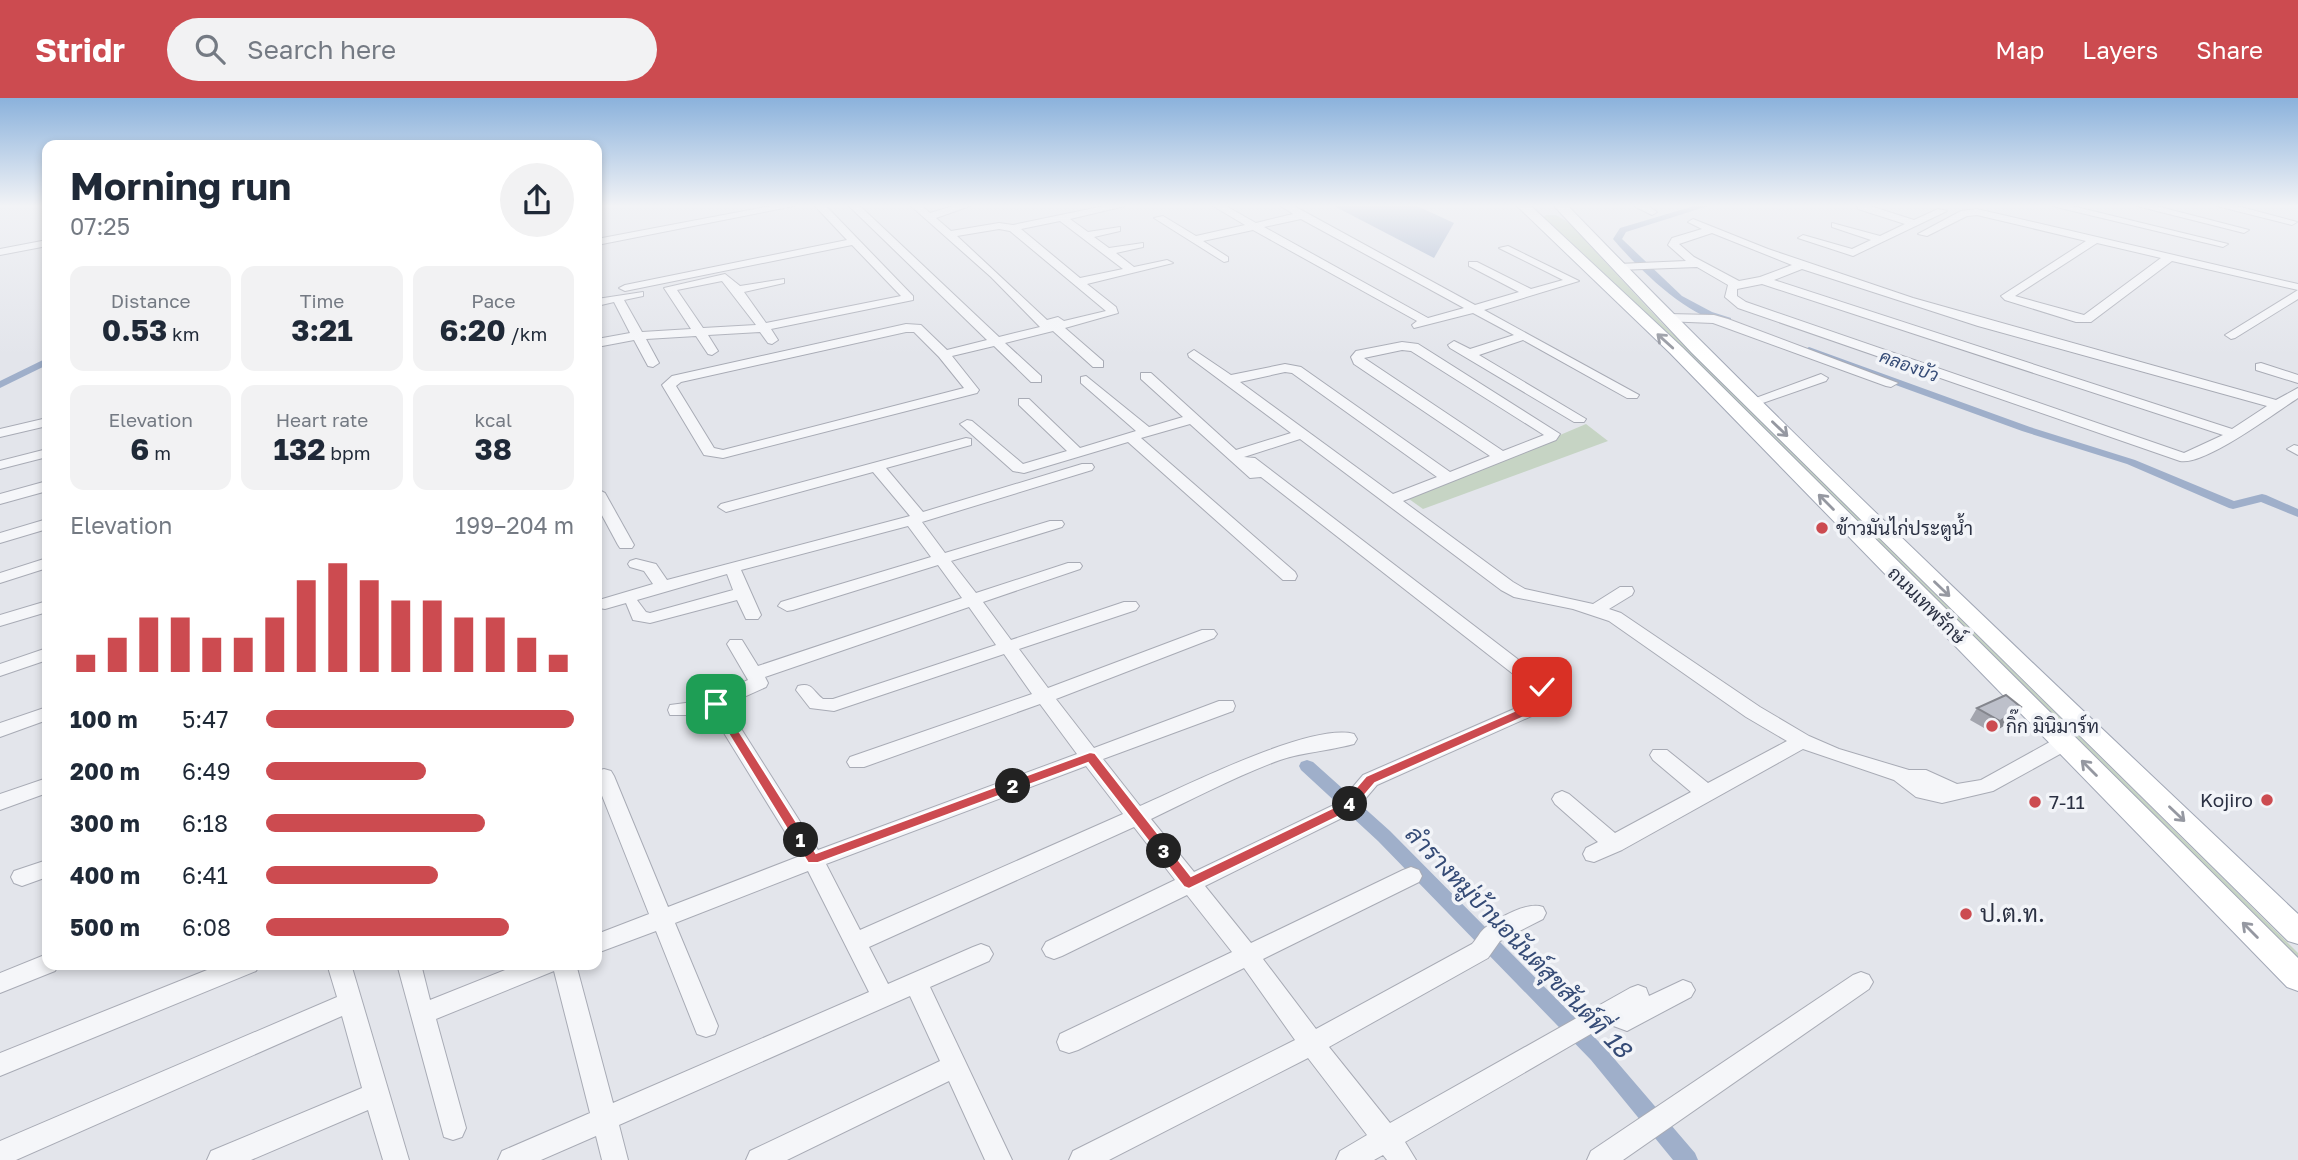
<!DOCTYPE html>
<meta charset="utf-8">
<style>
body{margin:0;font-family:"Golos Text",Sarabun,sans-serif;background:#f2f2f3;color:#1f2937;height:100vh;display:flex;flex-direction:column;font-size:26px;white-space:nowrap}
*{box-sizing:border-box;margin:0}
p{font-size:23px;color:#747a83}
.icon{flex:none;width:38px;height:38px;fill:none;stroke:currentColor;stroke-width:2;stroke-linecap:round;stroke-linejoin:round}
.map{position:relative;flex:1;overflow:hidden}
.sheet{position:absolute;left:42px;top:42px;width:560px;height:830px;display:flex;flex-direction:column;background:#fff;border-radius:14px;box-shadow:0 4px 10px #0003}
.sheet>*{flex:none}
.pin{position:absolute;display:grid;place-items:center;width:60px;height:60px;color:#fff;margin:-30px;border-radius:14px;box-shadow:0 4px 10px #0006}
.km{position:absolute;width:35px;height:35px;margin:-18px;border-radius:50%;background:#222;color:#fff;font-size:19px;line-height:35px;text-align:center}
.round{display:grid;place-items:center;flex:none;width:74px;height:74px;border-radius:37px;background:#f2f2f3}
.headline{display:flex;align-items:center;justify-content:space-between;height:119px;padding:0 28px}
h1{font-size:38px;font-weight:700;line-height:52px}
.figures{display:grid;grid-template-columns:repeat(3,1fr);gap:10px;height:119px;padding:7px 28px}
.figures div{display:grid;align-content:center;border-radius:14px;background:#f2f2f3;text-align:center}
.figures b{font-size:30px;font-weight:700}
.figures small{font-size:19px;font-weight:400}
.figures p{font-size:19px}
.chart{height:196px;padding:14px 28px}
.chart p{display:flex;justify-content:space-between}
.chart svg{width:100%;height:126px;margin-top:7px;stroke:#cc4b50;stroke-width:6}
ul{padding:0 28px;list-style:none;font-size:23px}
li{display:grid;grid-template-columns:112px 84px 1fr;align-items:center;height:52px}
li i{height:18px;border-radius:9px;background:#cc4b50}
header{display:flex;align-items:center;gap:42px;box-sizing:border-box;height:98px;padding:0 35px;background:#cc4b50;color:#fff}
header strong{font-size:33px}
nav{display:flex;gap:38px;margin-inline-start:auto;font-size:24px}
.search{width:490px;height:63px;background:#f2f2f3;display:flex;align-items:center;gap:18px;box-sizing:border-box;padding:0 24px;border-radius:38px;color:#747a83;font-size:26px}
.map>svg:first-child{display:block}
</style>
<header>
<strong>Stridr</strong>
<div class="search"><svg class="icon" aria-label="search" viewBox="0 0 24 24"><circle cx="10" cy="10" r="6"/><path d="M15 15l6 6"/></svg>Search here</div>
<nav><a>Map</a><a>Layers</a><a>Share</a></nav>
</header>
<div class="map">
<svg width="2298" height="1062" viewBox="0 0 2298 1062">
<rect width="100%" height="100%" fill="#e3e5eb"/>
<!-- green -->
<g fill="#c6d4c4">
<path d="M1546 117H1556L1568 124 1661 224 2298 855V865L1542 121Z"/>
<path d="M1586 326 1608 343 1423 411 1409 401Z"/>
</g>
<!-- water -->
<path fill="#9fafca" d="M1334 108H1417L1454 125 1434 160Z"/>
<g fill="none" stroke-linecap="round" stroke-linejoin="round">
<!-- canal -->
<g fill="#9fafca" fill-rule="evenodd">
<path d="M1694 108H1708L1626 134 1622 141 1682 198 1712 214 1731 220V224C1694 227 1636 168 1613 141L1620 130Z"/>
<path d="M1809 249 2030 329 2135 362 2234 403 2262 396 2266 397 2298 411V419L2261 404 2233 411 2229 410 2127 366 2022 333 1805 254 1804 252Z"/>
<path d="M47 260V267L0 290V283Z"/>
<path d="M1307 662 1313 664 1390 733 1605 950 1695 1055 1698 1062H1673L1591 962 1378 743 1301 672 1299 668 1301 664Z"/>
</g>
<defs>
<g id="minor">
<path d="M771 108H794L597 147V141Z"/>
<path d="M815 108H826L913 198V202L771 231 778 242 772 246 768 245 760 234 708 237 718 253 712 257 708 256 696 238 646 241 659 265 653 269 648 268 634 242 597 249V241L630 235 614 204 597 208V201L643 194V198L624 202 642 234 691 231 664 190 725 176 740 188 784 181V185L744 194 766 225 901 198 852 147 625 193 619 190 625 187 847 142ZM722 183 756 227 703 230 677 192Z"/>
<path d="M849 108H860L999 239 1040 229 991 179 911 108H922L930 115 953 108H970L936 120 951 133 999 125 1013 127 1104 108H1125L1070 121 1088 134 1120 129V133L1094 139 1109 150 1143 145V149L1116 155 1134 169 1167 162 1173 165 1087 186 1116 209 1118 215 1065 230 1103 263V269H1093L1053 233 1005 245 1041 278V284H1031L994 248 952 258 979 292 977 295 723 360 704 357 662 287 672 278 906 226 921 227 947 252 987 242ZM1060 123 1123 171 1080 180 1021 131ZM999 131 1010 133 1106 213 1064 223 1058 219 1047 222 957 138ZM906 234H914L939 259 964 290 723 352 714 350 676 288 681 284Z"/>
<path d="M1213 108H1226L1256 125 1293 116 1281 108H1294L1475 207 1519 194 1469 168V164H1477L1531 191 1563 182 1499 150 1508 148 1579 183 1484 212 1639 297 1637 300H1627L1523 242 1479 257 1586 321 1584 324H1574L1450 250 1448 247 1454 243 1470 251 1514 237 1473 215 1414 230 1412 227 1417 223 1253 132 1203 143 1228 159V163L1224 164 1154 120 1163 118 1196 138 1245 127ZM1301 121 1464 210 1428 220 1264 129Z"/>
<path d="M1634 108H1648L1657 114 1652 117Z"/>
<path d="M1857 108H1870L1914 122 1938 111 1947 113 1853 158 1798 140 1803 137 1852 151 1871 142 1832 129V125L1880 138 1905 126 1858 111Z"/>
<path d="M2052 108H2072L2228 146 2223 149Z"/>
<path d="M2137 108H2156L2249 132 2244 135Z"/>
<path d="M2217 108H2237L2297 124 2292 127Z"/>
<path d="M1977 111 2298 186V192L2172 163 2091 224H2076L2005 202 2001 198 2086 143 1977 117 1967 118 1927 138 1918 136 1961 113ZM2097 145 2161 160 2084 217 2015 198Z"/>
<path d="M1693 121 1768 151 1913 200 2276 302 2298 290V300C2275 315 2204 368 2180 363L1738 210 1725 199 1728 187 1697 169 1618 172 1612 169 1618 166 1686 163 1668 147 1672 140 1702 131 1688 124ZM1712 135 1792 167 1760 179 1739 183 1694 159 1679 146ZM1802 171 1978 228 2267 308 2232 331 1774 182ZM1762 186 2223 337 2184 355 1746 204 1737 198V191Z"/>
<path d="M47 142V148L0 157V151Z"/>
<path d="M2298 192V201L2235 240 2231 241 2225 237Z"/>
<path d="M1668 216 1714 217 1728 221 1898 285 1891 289 1886 288 1713 225 1664 223V217Z"/>
<path d="M1402 244 1418 246 1560 336 1556 342 1403 403 1513 484 1525 491 1593 506 1620 489H1632L1634 493 1632 497 1609 511 1621 515 1760 609 1809 638 1839 651 1909 672H1926L1957 686 1981 682 2057 640H2071L2074 645 2071 650 1993 693 1942 705 1916 699 1894 682 1803 651 1622 752 1594 764 1586 762 1583 756 1586 750 1598 744 1555 706 1552 701 1555 696 1562 693 1569 696 1615 735 1691 694 1653 662 1650 657 1653 652H1667L1708 685 1787 643 1746 619 1609 523 1573 511 1514 499 1501 492 1300 341 1244 359 1255 360 1549 585 1558 597 1554 608 1377 687 1354 714 1205 788 1251 845 1403 772 1411 769 1419 772 1422 778 1419 784 1263 861 1316 931 1472 846C1477 841 1480 833 1486 829 1499 820 1527 803 1543 809L1546 815 1543 821 1500 843 1488 860 1329 949 1390 1025 1630 890 1638 887 1646 890 1649 898 1683 882 1691 885 1695 892 1691 899 1627 933 1608 926 1405 1044 1416 1062H1387L1383 1057 1374 1062H1336L1340 1053 1367 1037 1308 960 1109 1062H1069L1073 1053 1295 942 1244 870 1078 952 1069 955 1060 952 1057 944 1060 936 1232 854 1187 797 1062 858 1054 861 1046 858 1042 851 1046 844 1175 782 1134 729 869 849 888 886 973 849 981 846 989 849 993 856 989 863 930 889 1012 1062H985L949 983 787 1062H746L750 1053 940 963 910 898 619 1027 628 1062H602L596 1038 541 1062H498L502 1053 590 1015 554 873 436 921 466 1030 462 1039 453 1042 444 1039 397 866H421L430 902 520 866H576L613 1005 869 894 808 773 675 825 718 928 715 936 706 939 697 936 656 833 597 855V836L649 816 597 685V673L604 671 611 673 614 678 668 809 800 758 711 614 700 617H670L668 612 670 607 709 602 714 597 748 582 727 546 730 542H742L758 568 962 500 938 467 793 512 787 513 778 508 781 504 931 459 908 428 741 472 761 517 758 521H746L737 502 650 525 633 522 626 505 605 511 599 510 597 506 599 502 653 486 644 473 630 469 628 466 630 463 636 461 656 466 667 482 910 418 873 374 726 414 718 409 721 406 966 340 971 341V347L886 370 923 414 1082 366H1092L1094 369 1092 372 922 424 945 455 1050 423H1062L1064 426 1062 429 951 463 976 495 1068 465H1080L1082 468 1080 471 983 504 1011 542 1124 504H1136L1139 508 1136 512 1019 551 1048 590 1202 532H1214L1217 536 1214 540 1056 601 1094 650 1219 603H1233L1235 608 1233 613 1103 661 1140 708C1184 689 1311 624 1354 636L1357 641 1354 646C1329 653 1304 654 1280 662 1236 678 1193 701 1151 721L1194 774 1340 704 1363 677 1539 600 1535 593 1261 379 1250 380 1190 326 1141 340 1295 474 1297 478 1295 482H1283L1128 344 1024 375 1013 373 960 326 967 322 972 323 1023 366 1067 353 1019 307V301H1029L1080 350 1136 333 1081 285V279L1086 278 1149 329 1183 319 1141 281V275H1151L1236 352 1291 335 1189 259 1188 256 1194 252 1231 277 1285 266 1301 269 1450 374 1490 358 1354 266 1351 259 1356 253ZM1402 252 1411 253 1544 337 1503 353 1364 260ZM1285 274 1292 275 1437 379 1393 396 1240 284ZM727 476 733 492 650 515 646 514 637 502ZM969 509 996 547 833 601H823C813 594 813 584 798 588L796 592 810 610 834 613 1004 556 1032 596 850 659 847 664 850 669H864L1040 606 1077 656 818 752 726 607 766 589 768 585 765 579ZM1086 668 1123 716 860 832 826 766Z"/>
<path d="M2261 265 2298 277V285L2256 272V266Z"/>
<path d="M1821 276 1828 280 1826 283 1757 307H1747L1745 304Z"/>
<path d="M47 320V328L0 339V331Z"/>
<path d="M2294 347 2298 348V357L2287 351Z"/>
<path d="M47 351V359L0 371V363Z"/>
<path d="M47 383V393L0 406V396Z"/>
<path d="M597 391 605 395 634 447 632 450H620L618 447 597 408Z"/>
<path d="M47 421V431L0 445V435Z"/>
<path d="M47 460V470L0 485V475Z"/>
<path d="M47 503V514L0 528V517Z"/>
<path d="M47 550V562L0 578V566Z"/>
<path d="M47 609V622L0 639V625Z"/>
<path d="M47 680V695L0 712V696Z"/>
<path d="M47 762V779L22 788 14 785 11 779 14 773Z"/>
<path d="M47 856V866H59L55 873 0 895V875Z"/>
<path d="M222 866H260L256 873 0 978V955Z"/>
<path d="M327 866H351L409 1062H383L368 1012 251 1062H207L211 1053 362 990 342 918 16 1062H0V1043L337 899Z"/>
<path d="M1861 874 1869 877 1873 884 1869 891 1623 1062H1587L1591 1053 1853 877Z"/>
</g>
<g id="major">
<path d="M1517 108H1531L1682 249 2298 860V893L2287 889 1670 255Z"/>
<path d="M1554 108H1568C1804 352 2052 583 2298 816V846L2288 843 1692 255Z"/>
</g>
</defs>
<!-- minor casing -->
<use href="#minor" stroke="#a8abb5" stroke-width="2"/>
<!-- major casing -->
<use href="#major" stroke="#a2a8b6" stroke-width="2"/>
<!-- minor -->
<use href="#minor" fill="#f5f6f9" fill-rule="evenodd"/>
<!-- major -->
<use href="#major" fill="#fff" fill-rule="evenodd"/>
</g>
<!-- wall -->
<path fill="#a3a5ae" d="M1977 610 2014 621 1993 635 1970 622Z"/>
<!-- shaded-wall -->
<path fill="#84868d" d="M2021 609 2014 621 1993 635 2000 623Z"/>
<!-- building -->
<path fill="#bdc0ca" stroke="#84868d" stroke-width="2" d="M2006 597 2021 609 2000 623 1977 610Z"/>
<!-- one-way arrows -->
<defs><path id="oneway-shaft" d="M-6 0H5M1.5-3L5.5 0L1.5 3" fill="none" stroke-width="1.6" stroke-linecap="round" stroke-linejoin="round" transform="scale(1.75)"/></defs>
<g stroke="#9598a1">
<use href="#oneway-shaft" transform="translate(1665 243) rotate(-138)"/>
<use href="#oneway-shaft" transform="translate(1780 331) rotate(44)"/>
<use href="#oneway-shaft" transform="translate(1826 404) rotate(-135)"/>
<use href="#oneway-shaft" transform="translate(1942 491) rotate(44)"/>
<use href="#oneway-shaft" transform="translate(2089 670) rotate(-135)"/>
<use href="#oneway-shaft" transform="translate(2177 716) rotate(44)"/>
<use href="#oneway-shaft" transform="translate(2250 832) rotate(-135)"/>
</g>
<!-- sky -->
<linearGradient id="sky" x2="0" y2="1"><stop stop-color="#8bb2dc"/><stop offset="0.42" stop-color="#f2f3f6"/><stop offset="1" stop-color="#f2f3f6" stop-opacity="0"/></linearGradient>
<rect width="2298" height="257" fill="url(#sky)"/>
<!-- route -->
<path fill="#cc4b50" stroke="#fff" stroke-width="2" d="M1542 585 1556 597 1551 607 1375 685 1352 712 1189 791 1184 789 1088 665 818 765H808L710 606 716 602 720 603 816 755 1090 654 1095 655 1191 778 1343 705 1366 678 1542 601 1543 597 1536 589Z"/>
<!-- markers -->
<g fill="#cc4b50" stroke="#f2f4f8" stroke-width="2.5">
<circle cx="1822" cy="430" r="7"/>
<circle cx="1992" cy="628" r="7"/>
<circle cx="2267" cy="702" r="7"/>
<circle cx="2035" cy="704" r="7"/>
<circle cx="1966" cy="816" r="7"/>
</g>
<g text-anchor="middle" stroke-width="7" stroke-linejoin="round" paint-order="stroke">
<!-- far-water labels -->
<g font-size="18" font-style="italic" fill="#354b76" stroke="#f2f4f8">
<text transform="translate(1909 268) rotate(20)" y="6">คลองบัว</text>
</g>
<!-- poi labels -->
<g font-size="19" fill="#2b3143" stroke="#f2f4f8" text-anchor="start">
<text x="1836" y="437">ข้าวมันไก่ประตูน้ำ</text>
<text x="2006" y="635">กิ๊ก มินิมาร์ท</text>
<text x="2253" y="709" text-anchor="end">Kojiro</text>
<text x="2049" y="711">7-11</text>
</g>
<!-- street labels -->
<g font-size="19" fill="#2b3143" stroke="#f2f4f8">
<text transform="translate(1927 507) rotate(45)" y="7">ถนนเทพรักษ์</text>
</g>
<!-- near-poi labels -->
<g font-size="23" fill="#2b3143" stroke="#f2f4f8" text-anchor="start">
<text x="1980" y="824">ป.ต.ท.</text>
</g>
<!-- near-water labels -->
<g font-size="24" font-style="italic" fill="#354b76" stroke="#f2f4f8">
<text transform="translate(1518 844) rotate(46)" y="8">ลำรางหมู่บ้านอนันต์สุขสันต์ที่ 18</text>
</g>
</g>
</svg>
<div class="pin" style="left:716px;top:606px;background:#1e9e55"><svg class="icon" aria-label="arrive" viewBox="0 0 24 24"><path d="M6 21V4h12l-3 4 3 4H6"/></svg></div>
<div class="pin" style="left:1542px;top:589px;background:#d93025"><svg class="icon" aria-label="check" viewBox="0 0 24 24"><path d="M5 12l5 5 9-10"/></svg></div>
<b class="km" style="left:801px;top:742px">1</b>
<b class="km" style="left:1013px;top:688px">2</b>
<b class="km" style="left:1164px;top:753px">3</b>
<b class="km" style="left:1350px;top:706px">4</b>
<section class="sheet">
<div class="headline"><div><h1>Morning run</h1><p>07:25</p></div><a class="round"><svg class="icon" aria-label="share" viewBox="0 0 24 24"><path d="M12 15V3M7 8l5-5 5 5M5 13v7h14v-7"/></svg></a></div>
<div class="figures">
<div><p>Distance</p><b>0.53<small> km</small></b></div>
<div><p>Time</p><b>3:21</b></div>
<div><p>Pace</p><b>6:20<small> /km</small></b></div>
</div>
<div class="figures">
<div><p>Elevation</p><b>6<small> m</small></b></div>
<div><p>Heart rate</p><b>132<small> bpm</small></b></div>
<div><p>kcal</p><b>38</b></div>
</div>
<div class="chart"><p><span>Elevation</span>199–204 m</p>
<svg viewBox="0 0 160 44" preserveAspectRatio="none"><path d="M5 44V38M15 44V32M25 44V25M35 44V25M45 44V32M55 44V32M65 44V25M75 44V12M85 44V6M95 44V12M105 44V19M115 44V19M125 44V25M135 44V25M145 44V32M155 44V38"/></svg>
</div>
<ul>
<li><b>100 m</b>5:47<i style="width:100%"></i></li>
<li><b>200 m</b>6:49<i style="width:52%"></i></li>
<li><b>300 m</b>6:18<i style="width:71%"></i></li>
<li><b>400 m</b>6:41<i style="width:56%"></i></li>
<li><b>500 m</b>6:08<i style="width:79%"></i></li>
</ul>
</section>
</div>
